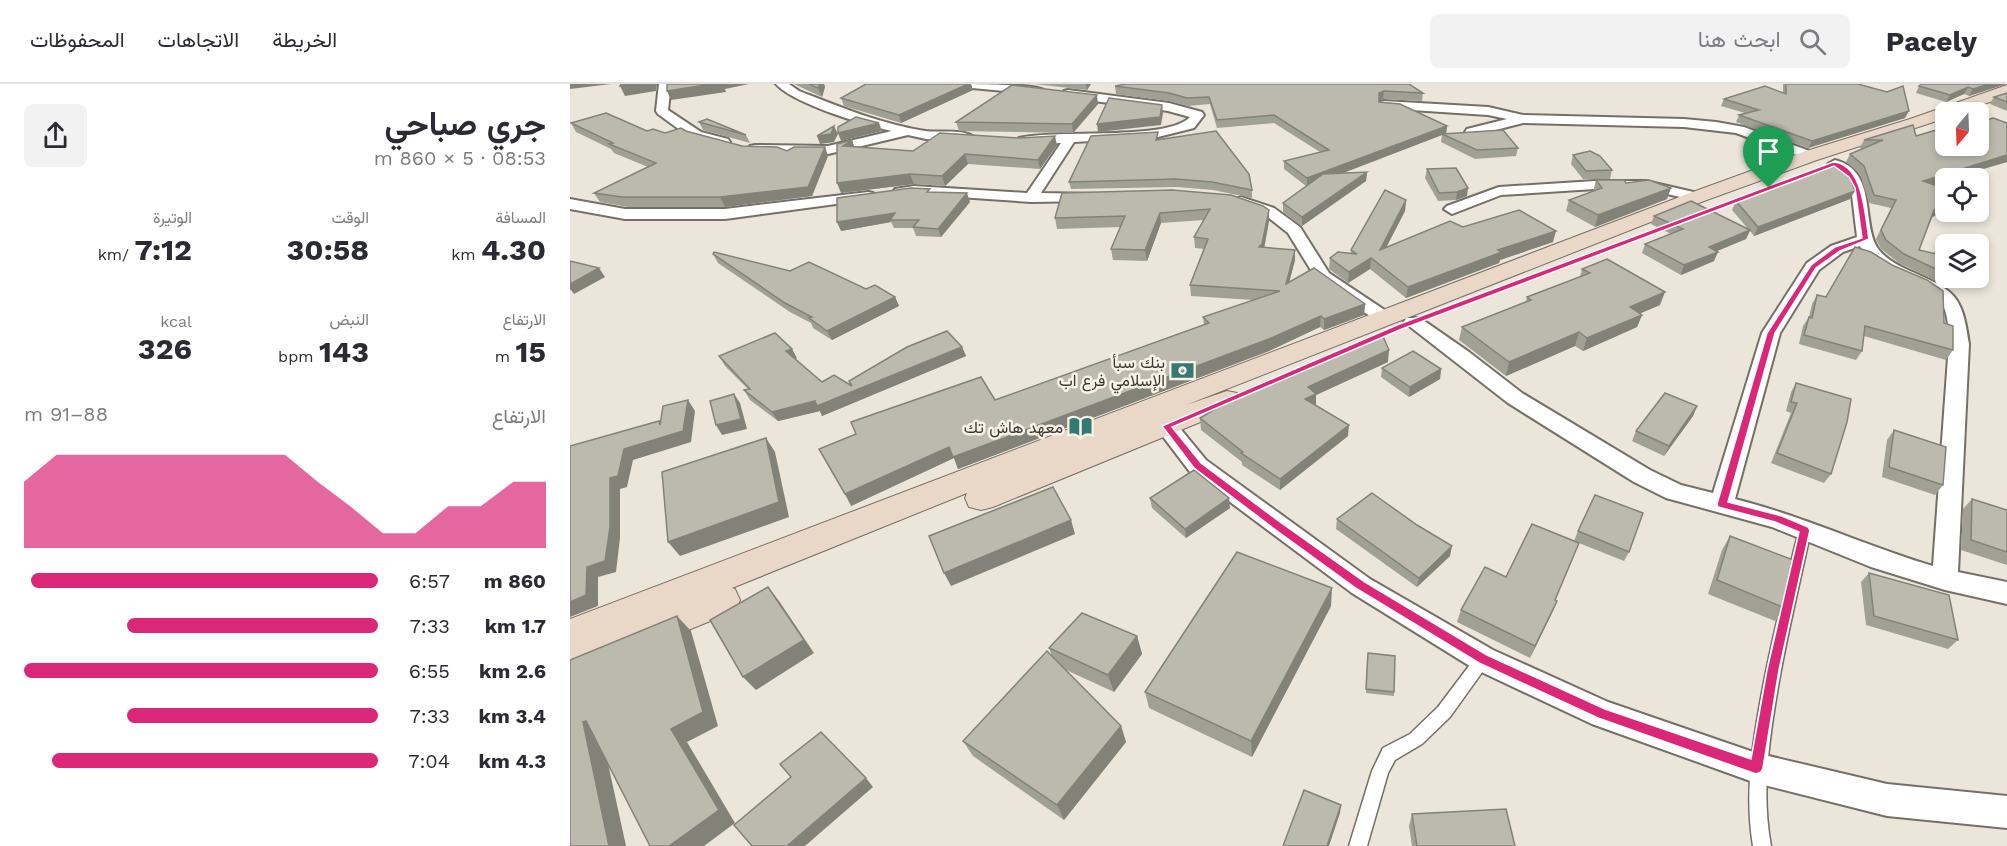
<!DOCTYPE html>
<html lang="ar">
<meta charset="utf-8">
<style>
body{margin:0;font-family:"Work Sans",Vazirmatn,sans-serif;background:#f2f2f3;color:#2b2b33;direction:rtl;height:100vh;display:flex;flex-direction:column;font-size:22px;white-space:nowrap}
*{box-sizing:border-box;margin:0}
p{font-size:20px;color:#7c7c81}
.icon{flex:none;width:33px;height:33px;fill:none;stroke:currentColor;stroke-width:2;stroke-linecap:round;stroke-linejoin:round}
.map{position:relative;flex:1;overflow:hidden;direction:ltr}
.details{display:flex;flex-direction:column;background:#fff;width:570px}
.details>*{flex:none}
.needle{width:39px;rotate:199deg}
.buttons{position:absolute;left:1365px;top:18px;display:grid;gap:12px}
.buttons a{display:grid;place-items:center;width:54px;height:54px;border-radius:9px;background:#fff;box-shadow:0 3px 9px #0003;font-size:30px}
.pin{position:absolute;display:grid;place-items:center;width:51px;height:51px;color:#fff;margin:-62px -26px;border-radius:50% 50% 50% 0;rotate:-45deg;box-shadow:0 0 6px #0007}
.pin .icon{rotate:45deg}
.round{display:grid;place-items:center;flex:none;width:63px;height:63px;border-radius:9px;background:#f2f2f3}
.head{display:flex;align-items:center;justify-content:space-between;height:102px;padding:0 24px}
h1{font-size:33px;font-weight:700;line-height:45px}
.stats{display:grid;grid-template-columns:repeat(3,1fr);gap:9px;height:102px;padding:6px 24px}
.stats div{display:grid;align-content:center}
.stats b{font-size:30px;font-weight:700}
.stats small{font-size:16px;font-weight:400}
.stats p{font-size:16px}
.chart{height:168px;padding:12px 24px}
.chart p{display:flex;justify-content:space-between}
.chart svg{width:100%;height:108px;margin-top:6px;fill:#db2777;opacity:.7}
ul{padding:0 24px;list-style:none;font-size:20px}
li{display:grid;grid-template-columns:96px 72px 1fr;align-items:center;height:45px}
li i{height:15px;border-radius:8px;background:#db2777}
header{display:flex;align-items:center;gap:36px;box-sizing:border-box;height:84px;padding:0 30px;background:#fff;border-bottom:2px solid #e1e1e2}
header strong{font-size:28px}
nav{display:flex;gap:33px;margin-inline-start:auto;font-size:21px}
.search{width:420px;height:54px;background:#f2f2f3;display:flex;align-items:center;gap:15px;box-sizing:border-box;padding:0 21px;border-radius:9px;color:#7c7c81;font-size:22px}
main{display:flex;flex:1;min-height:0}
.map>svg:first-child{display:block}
</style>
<header>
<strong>Pacely</strong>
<div class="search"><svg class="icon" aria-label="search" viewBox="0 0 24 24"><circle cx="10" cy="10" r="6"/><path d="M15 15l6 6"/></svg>ابحث هنا</div>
<nav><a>الخريطة</a><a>الاتجاهات</a><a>المحفوظات</a></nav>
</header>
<main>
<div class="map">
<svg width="1437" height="762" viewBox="0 0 1437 762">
<rect width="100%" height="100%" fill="#ece5d9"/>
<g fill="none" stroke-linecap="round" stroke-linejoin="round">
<defs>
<g id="lane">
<path d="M1235 441 1240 442 1241 446C1230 498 1217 550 1208 603 1199 656 1191 708 1201 762H1183C1174 708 1183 656 1193 603 1203 550 1216 498 1229 446L1230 442Z"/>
<path d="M913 568 918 570 920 575 918 580 880 633 852 660 825 676 818 689 797 762H779L802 687 813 664 840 650 868 623 908 570Z"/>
</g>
<g id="street">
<path d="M89 0H101L98 26 131 48 158 55 160 58 158 61 153 62 121 54 88 30 86 27Z"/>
<path d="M206 0H219L229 7C270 23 311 40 355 47 368 49 395 44 405 54L398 58 356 55 338 51 258 70 180 68 178 65 180 62 185 61 258 62 322 47C295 41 224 20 206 0Z"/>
<path d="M385 0C402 0 463 0 474 6L468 10 391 3Z"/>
<path d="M498 6 599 19 632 28 634 31 624 44 588 53 504 58 471 109 527 110 529 113 522 117 461 118 344 110 330 112 323 108 325 105 344 102 457 109 491 59 454 61 447 57 449 54C486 45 598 57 620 33L598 27 494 13V7Z"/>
<path d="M814 17 918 23 953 31 1114 35 1146 38 1174 43 1245 69 1247 72 1240 76 1166 49 1114 43 953 39 902 52 897 51 895 48 897 45 937 35 918 31 810 24V18Z"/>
<path d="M1265 76C1309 87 1290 141 1309 166 1317 176 1329 182 1340 187 1385 207 1392 210 1399 260L1388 488 1437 498V520L1375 506 1301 483 1202 443 1096 414 1064 398 938 319 834 238 836 234H850L899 268 952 309 1080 386 1111 401 1143 409 1192 249 1237 179 1261 162 1287 153 1282 111 1278 101 1258 80ZM1290 162C1307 198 1351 192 1371 218 1379 229 1378 247 1379 260L1363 482C1296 462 1233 432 1165 415L1210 249 1249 186 1273 168Z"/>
<path d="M1025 97H1076L1132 110 1134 113 1127 117 1076 105H1025L931 111 882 130 874 125 877 122 929 103Z"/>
<path d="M298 108 303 109 305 112 303 115 155 135H55L0 125V115L55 125H155Z"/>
<path d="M671 113 704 124 730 143 759 189 819 229 822 233 819 237H807L747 196 718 149 694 130 666 121 663 118 666 115Z"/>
<path d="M596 335 604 337 636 376 800 495 923 566 1038 618 1186 669 1317 700 1437 712V744L1317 732 1186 699 1022 640 903 584 782 509 620 388 585 342 588 337Z"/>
</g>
<path id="secondary" d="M1437 1V12L1391 28H1376V34L1247 76 1134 117 616 321 657 307 667 309 671 316 667 323 423 423 411 426 399 423 395 414 397 409 162 504 165 505 170 516 165 527 0 594V535L1120 109 1233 68 1340 35Z"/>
</defs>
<!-- lane casing -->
<use href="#lane" stroke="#756f65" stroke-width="3"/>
<!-- street casing -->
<use href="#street" stroke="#756f65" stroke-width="4"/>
<!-- secondary casing -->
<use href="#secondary" stroke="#756f65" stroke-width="2"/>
<!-- lane -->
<use href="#lane" fill="#fff" fill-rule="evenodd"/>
<!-- street -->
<use href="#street" fill="#fff" fill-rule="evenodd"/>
<!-- secondary -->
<use href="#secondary" fill="#e9d7c8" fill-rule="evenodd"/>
</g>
<!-- wall -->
<g fill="#a1a095">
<path d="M224 0H254L255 3 252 13Z"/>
<path d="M296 0H401L403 6 331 39 274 22 271 14Z"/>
<path d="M464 0H521L517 6Z"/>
<path d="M839 0 853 9 852 17 813 15 809 16V18L877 42 876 50 948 64 946 72 905 75 871 58 872 51 771 89 797 88 796 97 732 142 713 128V119L736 102 714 85V77L750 68 704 39 647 44 640 20 618 22 599 17 546 10 545 2Z"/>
<path d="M1213 0H1288L1335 34 1238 64 1166 38 1169 31 1175 29 1151 22 1154 15 1213 9Z"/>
<path d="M1352 0H1436L1399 12 1394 10 1376 18 1346 9 1349 2Z"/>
<path d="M1437 9V27L1420 20 1424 13Z"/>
<path d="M528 20 503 49 389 47 386 38Z"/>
<path d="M129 38 176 51 180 59 133 46Z"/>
<path d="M1 39 95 49 116 47 172 62 217 67 255 63 258 72 242 112 155 123H58L30 118 24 109 78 83 44 69 41 65 6 48Z"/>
<path d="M1437 39V78L1382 94H1376V97L1363 100 1362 134 1349 166 1372 188 1366 197 1329 179 1311 165 1306 155 1321 124 1299 119 1290 90 1276 78 1280 70 1293 64H1290L1294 56 1346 52 1376 62Z"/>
<path d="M589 55 682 106V114L643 106 607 103 501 105 499 98Z"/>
<path d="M282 56 284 62 343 67 487 61 470 85 398 80 375 102 344 100 271 109Z"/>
<path d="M1003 71 1042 86 1040 95H1013L1001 80Z"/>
<path d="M857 85 897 112 886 116 868 117 855 94Z"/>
<path d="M1026 96 1097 115 1025 143 996 127 999 116 1023 108Z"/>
<path d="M602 106 699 137 694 163 725 166V176L719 198 795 220 794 231 754 246 750 243 699 267 388 385 384 374 281 422 425 316 634 241 633 233 683 216 621 212 620 201 634 165 625 164 624 153 634 136 591 139 577 177 543 176 541 165 551 143 487 145 485 134Z"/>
<path d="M360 108 400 118 371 153 346 152 343 144H324L321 138 271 147Z"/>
<path d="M1280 115 1184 152 1180 147 1176 155 1147 167 1144 177 1111 191 1072 169 1075 160 1101 150 1081 140 1084 132 1179 146 1162 126 1166 117Z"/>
<path d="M836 116 835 127 816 164 893 143 983 158 930 176 929 179 836 214 800 185 778 199 759 185 760 174 781 169V166Z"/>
<path d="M143 170 296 205 325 213 329 222 262 256 243 244 241 239 220 228 148 179Z"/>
<path d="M1012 185 1090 221 1070 229 1072 231 1067 243 1013 267 1005 262 936 292 889 256 892 243 956 217 957 213 1010 193Z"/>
<path d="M1247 211 1374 239 1383 266 1376 276 1294 252 1292 267 1286 276 1229 260 1233 242 1239 233 1242 220Z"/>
<path d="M392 263 396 272 252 332 250 327 208 337 180 316 174 306 178 305 155 282 149 272 227 274 225 275 252 298 282 302Z"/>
<path d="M818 278 746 311V321L778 352 710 406 672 381V378L631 346 630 334 723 290Z"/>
<path d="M812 284 871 285 870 295 839 313 811 293Z"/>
<path d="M1226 299 1261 390 1254 399 1201 379 1221 329 1216 327 1221 308Z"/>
<path d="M1127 322 1123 332 1094 372 1062 357 1066 347Z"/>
<path d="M1324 346 1373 401 1365 411 1312 393 1317 356Z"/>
<path d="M580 414 660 424 616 454 582 424Z"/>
<path d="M1402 415 1437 426V481L1391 466 1393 425Z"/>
<path d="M767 435 880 472 847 503 766 445Z"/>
<path d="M1008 447 1059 468 1054 477 1009 459 985 516 987 517 982 529 960 574 887 538 891 526 936 493 1004 457Z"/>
<path d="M1160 452 1215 524 1205 537 1138 510 1152 466Z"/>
<path d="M1299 489 1388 556 1378 565 1296 541 1291 498Z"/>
<path d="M761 522 682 673 579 624 575 608Z"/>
<path d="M567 552 572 570 544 608 494 585 551 642 556 658 494 736 403 672 393 657 483 574 479 564Z"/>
<path d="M797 574 824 608V612L796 609Z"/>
<path d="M842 730 945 762H842L839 742Z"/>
</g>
<!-- shaded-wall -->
<g fill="#838279">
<path d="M0 0H41L0 5Z"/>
<path d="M68 0H87L86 7 55 12 50 2Z"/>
<path d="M142 0H179L155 5 156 8 101 16 97 7Z"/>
<path d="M250 0H254L255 3 252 13 248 4Z"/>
<path d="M398 0H401L403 6 331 39 329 31Z"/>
<path d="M516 0H521L517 6Z"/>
<path d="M1419 0H1436L1399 12 1403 5Z"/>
<path d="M1398 3 1394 10 1376 18 1380 11Z"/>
<path d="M814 7 813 15 808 17 809 9Z"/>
<path d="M527 11 528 20 503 49 502 40Z"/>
<path d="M592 21 593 29 591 41 528 48 527 40Z"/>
<path d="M1339 27 1335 34 1238 64 1242 57Z"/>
<path d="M309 39 312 47 271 57 268 49Z"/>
<path d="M264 42 268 50 264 58 250 60 247 52Z"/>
<path d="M877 42 876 50H872V51L737 103V94Z"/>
<path d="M485 52 487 61 470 85 468 76Z"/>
<path d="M282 56 285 66 273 62Z"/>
<path d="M255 63 258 72 242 112 155 123 150 113Z"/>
<path d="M395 70 398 80 375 102 372 92Z"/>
<path d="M1437 71V78L1382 94H1376V97L1348 105 1353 97Z"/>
<path d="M797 88 796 97 732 142V133Z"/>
<path d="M340 90 344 100 271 109 267 99Z"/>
<path d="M898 104 897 112 886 116 887 108Z"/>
<path d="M1101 104 1097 115 1025 143 1028 131Z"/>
<path d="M1285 107 1280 115 1184 152 1188 143Z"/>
<path d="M397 109 400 118 371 153 368 145Z"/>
<path d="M836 116 835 127 809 177 810 166Z"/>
<path d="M1376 121V126L1359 135 1364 126Z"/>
<path d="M699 126V137L693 171 689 163Z"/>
<path d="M325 129 320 136 321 138 271 147 267 138Z"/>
<path d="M590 129 591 139 577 177 575 166Z"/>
<path d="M1180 146 1176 155 1135 172 1139 163Z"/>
<path d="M986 147 983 158 930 176 929 179 836 214 838 203 928 166Z"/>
<path d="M725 166V176L716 211V200Z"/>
<path d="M1148 168 1144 177 1111 191 1114 181Z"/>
<path d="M801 174 800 185 778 199 779 188Z"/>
<path d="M29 184 35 193 4 210 0 205V200Z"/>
<path d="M1095 208 1090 221 1055 236 1060 223Z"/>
<path d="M325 213 329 222 262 256 257 247Z"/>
<path d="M795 220 794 231 754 246V235Z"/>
<path d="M1072 231 1067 243 1013 267 1017 254Z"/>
<path d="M751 232 750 243 699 267 388 385 384 374 281 422 275 410 379 363Z"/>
<path d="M1009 248 1005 262 936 292 939 278Z"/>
<path d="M392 263 396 272 252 332 250 327 208 337 202 328 245 317Z"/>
<path d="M222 265 227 274 221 277 216 267Z"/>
<path d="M819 266 818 278 746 311V321L735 315 738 303Z"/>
<path d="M871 285 870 295 839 313 840 303Z"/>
<path d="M164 310 170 319 177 345 152 351 146 341Z"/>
<path d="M118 316 125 327 121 358 63 376 57 403 50 405V454L46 488 28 493V522L0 533V518L17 483 40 394 54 365 90 341 89 337 97 348Z"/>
<path d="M1127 322 1123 332 1094 372 1099 362Z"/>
<path d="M779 341 778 352 710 406V395Z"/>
<path d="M196 354 205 368 219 433 110 472 98 458Z"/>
<path d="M659 414 660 424 616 454 615 445Z"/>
<path d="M501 436 505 450 381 502 374 489Z"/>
<path d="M882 462 880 472 847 503 849 494Z"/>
<path d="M198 503 209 517 244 569 186 606 173 593Z"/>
<path d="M762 504 761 522 682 673 681 657Z"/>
<path d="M987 517 982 529 960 574 965 562Z"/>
<path d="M107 532 121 547 148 642 117 658 165 739 134 762H99L101 645Z"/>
<path d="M567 552 572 570 544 608 538 591Z"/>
<path d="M16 637 32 652 56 762H39L13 638Z"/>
<path d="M551 642 556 658 494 736 487 721Z"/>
<path d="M296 694 303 703 235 762H217Z"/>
<path d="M771 721 770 729 759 762H757Z"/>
</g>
<!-- building -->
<g fill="#bbbaad" stroke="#838279" stroke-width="1.5">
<path d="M51 0H68L50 2Z"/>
<path d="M97 0H142L97 7Z"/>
<path d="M239 0H250L248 4Z"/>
<path d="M296 0H398L329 31 271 14Z"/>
<path d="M556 0H839L853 9 814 7 809 9V18L830 20 877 42 737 94 714 77 759 66 704 31 647 36 639 13 617 14 599 9 545 2Z"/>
<path d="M1216 0H1288L1317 8 1333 2 1339 27 1242 57 1169 31 1189 26 1154 15 1195 2 1216 10Z"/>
<path d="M1352 0H1419L1403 5 1398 3 1380 11 1349 2Z"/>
<path d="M442 1 527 11 502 40 386 38Z"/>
<path d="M1437 9V18L1424 13Z"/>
<path d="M539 14 592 21 590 33 527 40Z"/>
<path d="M36 29 77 47 83 45 95 49 111 44 116 47 172 62 207 63 217 67 224 63H255L238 103 150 113H52L24 109 86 79 39 60 43 59 1 39Z"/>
<path d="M286 33 309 39 268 49V43Z"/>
<path d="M1423 34 1437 39V71L1353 97 1376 105V121L1364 126 1349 166 1371 171 1372 188 1334 170 1316 156 1311 146 1326 116 1304 111 1294 82 1280 70 1313 56H1294L1343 41 1346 52 1376 43V62H1408V39Z"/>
<path d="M137 35 176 51 129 38Z"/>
<path d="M264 42 261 50 247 52Z"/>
<path d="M933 46 948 64 907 66 872 50Z"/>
<path d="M646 47 679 90 682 106 642 98 606 95 499 98 521 52 588 48 586 56Z"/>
<path d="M370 49 449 54 485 52 468 76 395 70 372 92 340 90 267 99V60L282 56 273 62 343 67Z"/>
<path d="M1020 67 1030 72 1042 86 1016 87 1003 71Z"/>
<path d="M1266 79 1280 94 1285 107 1188 143 1166 117Z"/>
<path d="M886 84 898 104 887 108 869 109 857 85Z"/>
<path d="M797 88 732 133 713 119 753 90Z"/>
<path d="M1026 96H1054L1056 99 1079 96 1101 104 1028 131 999 116 1032 104Z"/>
<path d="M341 104 360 105 357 108 397 109 368 145 343 143 349 136H320L325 129 267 138V114Z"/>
<path d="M602 106 661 111 693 122 699 126 692 160 689 163 725 166 716 200 744 184 795 220 754 235 751 232 699 255 383 373 379 363 275 410 249 365 286 350 281 338 411 293 425 316 639 239 633 233 710 207 620 201 638 155 624 153 640 125 590 129 575 166 541 165 555 132 485 134 492 109Z"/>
<path d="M815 106 836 116 810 166 880 137 893 143 949 126 986 147 928 166 932 168 838 203 801 174 779 188 760 174 768 168 787 170 781 166Z"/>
<path d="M1121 117 1180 146 1139 163 1148 168 1114 181 1075 160 1113 145 1084 132Z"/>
<path d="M1285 163 1301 168 1322 181 1357 196 1373 207 1374 239 1383 242V266L1295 242 1292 267 1234 251 1239 233 1242 234 1247 211 1256 213Z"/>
<path d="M144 168 220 187 239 178 296 205 305 201 325 213 257 247 239 234 242 233 215 219 143 170Z"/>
<path d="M1037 175 1095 208 1060 223 1072 231 1017 254 1009 248 939 278 892 243 961 216 957 213 1020 189 1012 185Z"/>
<path d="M0 177 29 184 0 200Z"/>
<path d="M377 247 392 263 247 322 245 317 202 328 174 306 180 305 149 272 205 249 222 265 216 267 252 298 264 291 282 302 279 297 337 263Z"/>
<path d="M812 250 819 266 738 303 746 310 735 315 779 341 710 395 671 369 673 368 630 334 660 316 721 288 723 290Z"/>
<path d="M843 267 871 285 840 303 812 284Z"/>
<path d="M1226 299 1281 315 1277 338 1261 390 1207 369 1227 319 1221 318Z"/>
<path d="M1095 309 1127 322 1099 362 1066 347Z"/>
<path d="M164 310 171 335 146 341 140 317Z"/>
<path d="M118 316 113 347 54 365 48 392 40 394V443L35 477 17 483 16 511 0 518V362L89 337 90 341 93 322Z"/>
<path d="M1324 346 1376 363 1373 401 1319 383Z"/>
<path d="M196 354 209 418 98 458 92 388Z"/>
<path d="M624 386 659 414 615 445 580 414Z"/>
<path d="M483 403 501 436 374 489 359 452Z"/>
<path d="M802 409 847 441 882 462 849 494 767 435Z"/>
<path d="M1025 411 1073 429 1059 468 1008 447Z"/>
<path d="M1402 415 1437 426V468L1401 456Z"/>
<path d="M962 440 1009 459 985 516 987 517 965 562 891 526 915 483 936 493Z"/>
<path d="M1160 452 1226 477 1215 524 1147 496Z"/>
<path d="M667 468 762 504 681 657 575 608Z"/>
<path d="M1299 489 1379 511 1388 556 1304 532Z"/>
<path d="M198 503 234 556 173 593 140 536Z"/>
<path d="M512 529 567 552 538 591 479 564Z"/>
<path d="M107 532 133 628 101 645 149 726 99 762H80L16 637 13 638 39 762H0V576Z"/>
<path d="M477 567 551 642 487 721 393 657Z"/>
<path d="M798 569 825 572 824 608 796 605Z"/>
<path d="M251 648 296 694 217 762H182L164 741 221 693 210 680Z"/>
<path d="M734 706 771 721 757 762H713Z"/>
<path d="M936 725 945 762H847L842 730Z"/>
</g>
<!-- route -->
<path fill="#db2777" stroke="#fff" stroke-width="1.5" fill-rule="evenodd" d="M1263 78C1294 80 1295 133 1299 155L1270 167 1246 184 1205 249 1158 418 1212 432 1238 443 1240 446 1209 586 1193 684 1191 688 1186 690 1028 634 909 579 787 505 703 444 624 384 592 342 827 241ZM1264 82 1279 93 1285 104 1292 154 1265 163 1241 181 1197 249 1147 420 1148 423 1205 438 1229 448 1197 586 1181 675 1035 625 917 571 795 498 710 438 631 379 602 343 832 245Z"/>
<!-- icons -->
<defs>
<symbol id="bank-bare" viewBox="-9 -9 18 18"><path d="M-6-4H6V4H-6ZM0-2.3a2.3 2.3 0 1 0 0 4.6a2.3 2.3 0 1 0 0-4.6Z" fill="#327971" stroke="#f9f2e6" stroke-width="2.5" paint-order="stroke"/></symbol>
<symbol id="library-bare" viewBox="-9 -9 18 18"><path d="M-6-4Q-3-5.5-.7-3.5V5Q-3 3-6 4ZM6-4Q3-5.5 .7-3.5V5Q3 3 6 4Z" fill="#327971" stroke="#f9f2e6" stroke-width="2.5" paint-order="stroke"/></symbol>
</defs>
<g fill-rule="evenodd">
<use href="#bank-bare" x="596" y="270" width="33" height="33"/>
<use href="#library-bare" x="494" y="326" width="33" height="33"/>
</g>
<g text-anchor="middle" stroke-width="5" stroke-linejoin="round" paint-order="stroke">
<!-- poi labels -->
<g font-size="16" fill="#3b3833" stroke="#f9f2e6" text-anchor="end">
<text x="595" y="284">بنك سبأ<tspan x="595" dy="18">الإسلامي فرع اب</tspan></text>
<text x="493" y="349">معهد هاش تك</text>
</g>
</g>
</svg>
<div class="buttons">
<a><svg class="needle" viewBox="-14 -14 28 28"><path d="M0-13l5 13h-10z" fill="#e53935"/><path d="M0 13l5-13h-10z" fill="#7c7c81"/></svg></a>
<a><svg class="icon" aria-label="locate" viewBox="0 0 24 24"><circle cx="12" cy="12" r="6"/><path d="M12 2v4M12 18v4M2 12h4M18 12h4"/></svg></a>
<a><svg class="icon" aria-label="layers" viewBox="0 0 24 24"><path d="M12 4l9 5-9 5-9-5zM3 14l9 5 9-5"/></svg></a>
</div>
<div class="pin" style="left:1199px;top:104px;background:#1e9e55"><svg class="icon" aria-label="arrive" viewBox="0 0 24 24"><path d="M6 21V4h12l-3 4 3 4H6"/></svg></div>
</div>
<section class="details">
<div class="head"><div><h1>جري صباحي</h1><p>08:53 · 5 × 860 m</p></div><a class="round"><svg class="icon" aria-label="share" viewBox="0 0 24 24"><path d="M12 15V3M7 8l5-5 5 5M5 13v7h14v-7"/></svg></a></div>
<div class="stats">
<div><p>المسافة</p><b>4.30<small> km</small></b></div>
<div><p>الوقت</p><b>30:58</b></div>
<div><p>الوتيرة</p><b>7:12<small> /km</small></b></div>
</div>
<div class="stats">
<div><p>الارتفاع</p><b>15<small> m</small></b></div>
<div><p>النبض</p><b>143<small> bpm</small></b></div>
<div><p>kcal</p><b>326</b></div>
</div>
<div class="chart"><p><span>الارتفاع</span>88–91 m</p>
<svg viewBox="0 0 160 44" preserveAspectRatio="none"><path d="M0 44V17L10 6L20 6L30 6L40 6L50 6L60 6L70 6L80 6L90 17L100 27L110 38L120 38L130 27L140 27L150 17L160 17V44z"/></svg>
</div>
<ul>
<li><b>860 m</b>6:57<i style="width:98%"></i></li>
<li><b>1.7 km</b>7:33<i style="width:71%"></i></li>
<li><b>2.6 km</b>6:55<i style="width:100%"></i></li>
<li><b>3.4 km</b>7:33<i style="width:71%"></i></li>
<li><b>4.3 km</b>7:04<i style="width:92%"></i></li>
</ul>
</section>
</main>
